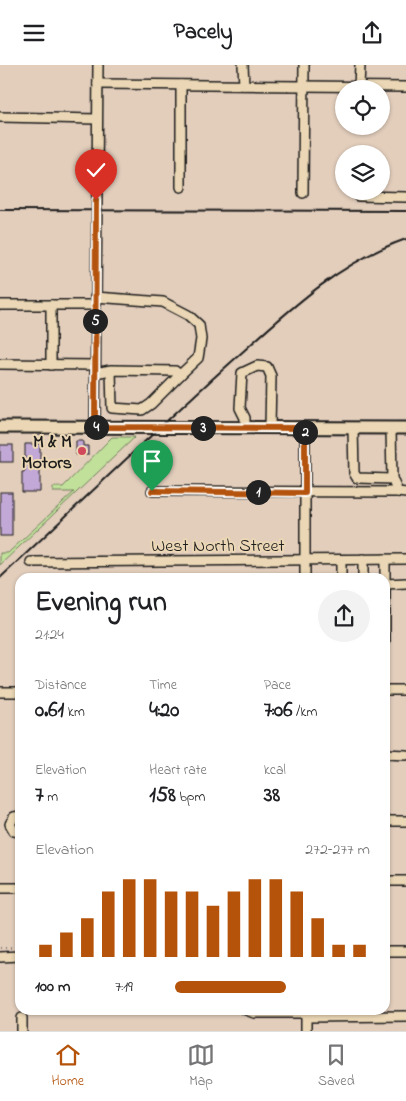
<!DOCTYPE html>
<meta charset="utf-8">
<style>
body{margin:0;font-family:"Indie Flower",sans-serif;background:#f2f2f2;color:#202124;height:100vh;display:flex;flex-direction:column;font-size:19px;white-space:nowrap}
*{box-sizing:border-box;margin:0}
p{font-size:16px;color:#757577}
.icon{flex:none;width:28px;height:28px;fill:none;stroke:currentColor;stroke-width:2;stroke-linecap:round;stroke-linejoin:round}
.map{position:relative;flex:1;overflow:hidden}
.drawer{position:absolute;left:15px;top:508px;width:375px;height:442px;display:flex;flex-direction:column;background:#fff;border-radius:15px;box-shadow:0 1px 4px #0004}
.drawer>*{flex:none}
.tools{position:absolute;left:335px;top:15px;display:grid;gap:10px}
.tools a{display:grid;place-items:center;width:55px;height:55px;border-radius:50%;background:#fff;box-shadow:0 1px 4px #0004;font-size:25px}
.pin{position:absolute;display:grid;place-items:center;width:42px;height:42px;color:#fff;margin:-51px -21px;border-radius:50% 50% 50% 0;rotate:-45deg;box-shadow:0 0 5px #0007}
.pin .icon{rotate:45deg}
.km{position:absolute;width:25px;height:25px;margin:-12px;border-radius:50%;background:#222;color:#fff;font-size:14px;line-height:25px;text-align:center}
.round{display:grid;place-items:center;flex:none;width:52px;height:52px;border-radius:26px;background:#f2f2f2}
.summary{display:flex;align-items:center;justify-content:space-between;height:85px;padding:0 20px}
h1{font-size:28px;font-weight:700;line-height:38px}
.stats{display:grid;grid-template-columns:repeat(3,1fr);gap:8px;height:85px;padding:5px 20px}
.stats div{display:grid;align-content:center}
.stats b{font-size:21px;font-weight:700}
.stats small{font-size:14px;font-weight:400}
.stats p{font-size:14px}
.chart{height:140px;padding:10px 20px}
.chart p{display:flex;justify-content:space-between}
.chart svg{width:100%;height:90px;margin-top:5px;stroke:#b45309;stroke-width:6}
ul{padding:0 20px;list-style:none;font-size:16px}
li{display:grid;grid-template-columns:80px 60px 1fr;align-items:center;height:38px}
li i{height:12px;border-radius:6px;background:#b45309}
header{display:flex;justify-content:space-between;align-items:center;height:65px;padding:0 20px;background:#fff;font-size:22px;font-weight:700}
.menu{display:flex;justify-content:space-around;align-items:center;height:70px;border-top:1px solid #e0e0e0;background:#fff;font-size:14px;color:#757577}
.menu a{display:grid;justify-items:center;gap:2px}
.menu .active{color:#b45309}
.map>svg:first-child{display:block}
</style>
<header><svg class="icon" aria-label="menu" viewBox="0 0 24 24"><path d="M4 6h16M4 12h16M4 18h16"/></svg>Pacely<svg class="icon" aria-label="share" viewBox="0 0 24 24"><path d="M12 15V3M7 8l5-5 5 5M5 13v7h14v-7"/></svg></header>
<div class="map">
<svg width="406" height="966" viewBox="0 0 406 966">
<rect width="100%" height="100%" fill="#e3cebc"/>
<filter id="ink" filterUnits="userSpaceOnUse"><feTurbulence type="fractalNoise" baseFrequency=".02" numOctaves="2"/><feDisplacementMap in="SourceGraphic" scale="10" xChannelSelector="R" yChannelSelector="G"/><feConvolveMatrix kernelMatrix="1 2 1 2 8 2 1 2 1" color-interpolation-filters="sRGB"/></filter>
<g filter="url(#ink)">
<!-- green -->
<path fill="#c1e19a" stroke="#6e7e5b" d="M112 372H135L0 500V488H8L74 427H53V422H63Z"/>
<!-- building -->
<g fill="#c2a8d6" stroke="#1c1c1c">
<path d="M76 376H83V381H88V390H76Z"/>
<path d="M25 379H40V427H22V407H25Z"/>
<rect x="0" y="380" width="13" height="17"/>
<rect x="0" y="427" width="12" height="44"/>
</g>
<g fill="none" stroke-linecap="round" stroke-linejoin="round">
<defs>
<g id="minor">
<path d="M243 0 244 20"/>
<path d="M98 19 406 22"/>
<path d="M359 21 360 0"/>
<path d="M0 52 97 54"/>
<path d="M181 122V20"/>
<path d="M303 128 304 0"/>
<path d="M358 131 406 132"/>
<path d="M95 232 163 237 188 250 199 260 201 274 198 293 180 310"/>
<path d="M0 240H95"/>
<path d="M0 299 95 300"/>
<path d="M51 300V240"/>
<path d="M95 308 111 305 175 306 180 310 151 339 142 345 112 343 111 305"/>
<path d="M95 362 98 0"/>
<path d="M245 363V353L240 343 242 308 257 301 267 302 271 311 270 363"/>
<path d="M353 363 354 408 357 413 392 414 398 427 406 428"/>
<path d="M391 363 392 414"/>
<path d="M152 426 398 427"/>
<path d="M385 494V577"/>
<path d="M31 497 406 494"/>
<path d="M305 512V363"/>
<path d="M341 512V495"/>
<path d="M363 512V494"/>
<path d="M385 519 406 518"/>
<path d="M385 625H406"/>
<path d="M0 627H20"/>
<path d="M385 689 406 690"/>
<path d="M20 751 14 752 10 759 14 766 20 767"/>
<path d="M385 756H406"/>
<path d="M385 816H406"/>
<path d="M0 823H20"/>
<path d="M385 886H406"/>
<path d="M0 892 20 891"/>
<path d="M246 945 254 948H306"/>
<path d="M306 948V966"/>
<path d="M306 952 406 951"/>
<path d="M22 966V953"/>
</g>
<path id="major" d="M0 362 406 363"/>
</defs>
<!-- minor casing -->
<use href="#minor" stroke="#1c1c1c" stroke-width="12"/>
<!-- major casing -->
<use href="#major" stroke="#1c1c1c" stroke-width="15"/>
<!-- path -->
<path stroke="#1c1c1c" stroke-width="1" stroke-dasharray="1 4" stroke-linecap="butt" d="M0 883H17"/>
<!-- minor -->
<use href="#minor" stroke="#ebd7b5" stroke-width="9"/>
<!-- major -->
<use href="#major" stroke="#ebd7b5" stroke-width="11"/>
<!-- rail -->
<g stroke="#1c1c1c" stroke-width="2">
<path d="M0 145 406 146"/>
<path d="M0 513C73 445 145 375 219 308 277 257 331 200 406 174"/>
</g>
</g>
</g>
<g fill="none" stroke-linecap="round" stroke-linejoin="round" filter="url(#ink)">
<defs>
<path id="route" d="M96 135 95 362 305 363V428L152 426"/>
</defs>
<!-- route casing -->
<use href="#route" stroke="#fff" stroke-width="10"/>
<!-- route -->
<use href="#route" stroke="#b45309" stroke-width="6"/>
</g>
<!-- markers -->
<circle fill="#d1495b" stroke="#ebd7b5" stroke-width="2" cx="82" cy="386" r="5"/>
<g text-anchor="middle" stroke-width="4" stroke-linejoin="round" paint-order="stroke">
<!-- poi labels -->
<g font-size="18" font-weight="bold" fill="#1c1c1c" stroke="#ebd7b5" text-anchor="end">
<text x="72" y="382">M &amp; M<tspan x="72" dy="21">Motors</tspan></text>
</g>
<!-- street labels -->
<g font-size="18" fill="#1c1c1c" stroke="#ebd7b5">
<text x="218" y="486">West North Street</text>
</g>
</g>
</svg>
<div class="tools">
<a><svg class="icon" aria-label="locate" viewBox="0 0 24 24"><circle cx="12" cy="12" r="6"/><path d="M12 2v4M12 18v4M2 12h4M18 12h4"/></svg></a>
<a><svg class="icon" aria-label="layers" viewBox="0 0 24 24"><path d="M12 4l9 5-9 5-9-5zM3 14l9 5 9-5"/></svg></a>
</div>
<div class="pin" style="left:152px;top:426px;background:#1e9e55"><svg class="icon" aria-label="arrive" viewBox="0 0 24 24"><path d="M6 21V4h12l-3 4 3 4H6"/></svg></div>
<div class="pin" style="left:96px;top:135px;background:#d93025"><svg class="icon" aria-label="check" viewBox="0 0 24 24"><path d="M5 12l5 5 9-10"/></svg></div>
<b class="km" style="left:258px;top:427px">1</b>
<b class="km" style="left:305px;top:367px">2</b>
<b class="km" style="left:203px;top:363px">3</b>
<b class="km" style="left:96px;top:362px">4</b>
<b class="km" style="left:95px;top:256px">5</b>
<section class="drawer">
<div class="summary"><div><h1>Evening run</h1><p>21:24</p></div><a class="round"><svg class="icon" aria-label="share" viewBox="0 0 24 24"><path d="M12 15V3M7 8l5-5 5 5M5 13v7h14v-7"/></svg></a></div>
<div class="stats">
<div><p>Distance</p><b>0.61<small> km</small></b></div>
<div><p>Time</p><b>4:20</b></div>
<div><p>Pace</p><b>7:06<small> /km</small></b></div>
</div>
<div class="stats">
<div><p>Elevation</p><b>7<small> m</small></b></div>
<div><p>Heart rate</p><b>158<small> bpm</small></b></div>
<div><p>kcal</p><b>38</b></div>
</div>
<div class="chart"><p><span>Elevation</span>272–277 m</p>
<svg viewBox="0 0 160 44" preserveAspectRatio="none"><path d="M5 44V38M15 44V32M25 44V25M35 44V12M45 44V6M55 44V6M65 44V12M75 44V12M85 44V19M95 44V12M105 44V6M115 44V6M125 44V12M135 44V25M145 44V38M155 44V38"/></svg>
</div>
<ul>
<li><b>100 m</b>7:19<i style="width:57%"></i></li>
</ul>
</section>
</div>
<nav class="menu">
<a class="active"><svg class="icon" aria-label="home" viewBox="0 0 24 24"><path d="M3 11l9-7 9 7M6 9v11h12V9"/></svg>Home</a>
<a><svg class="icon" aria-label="map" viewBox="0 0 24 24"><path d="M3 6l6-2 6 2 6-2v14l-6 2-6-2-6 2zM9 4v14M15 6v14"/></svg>Map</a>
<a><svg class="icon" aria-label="saved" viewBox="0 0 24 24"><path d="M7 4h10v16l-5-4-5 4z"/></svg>Saved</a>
</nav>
